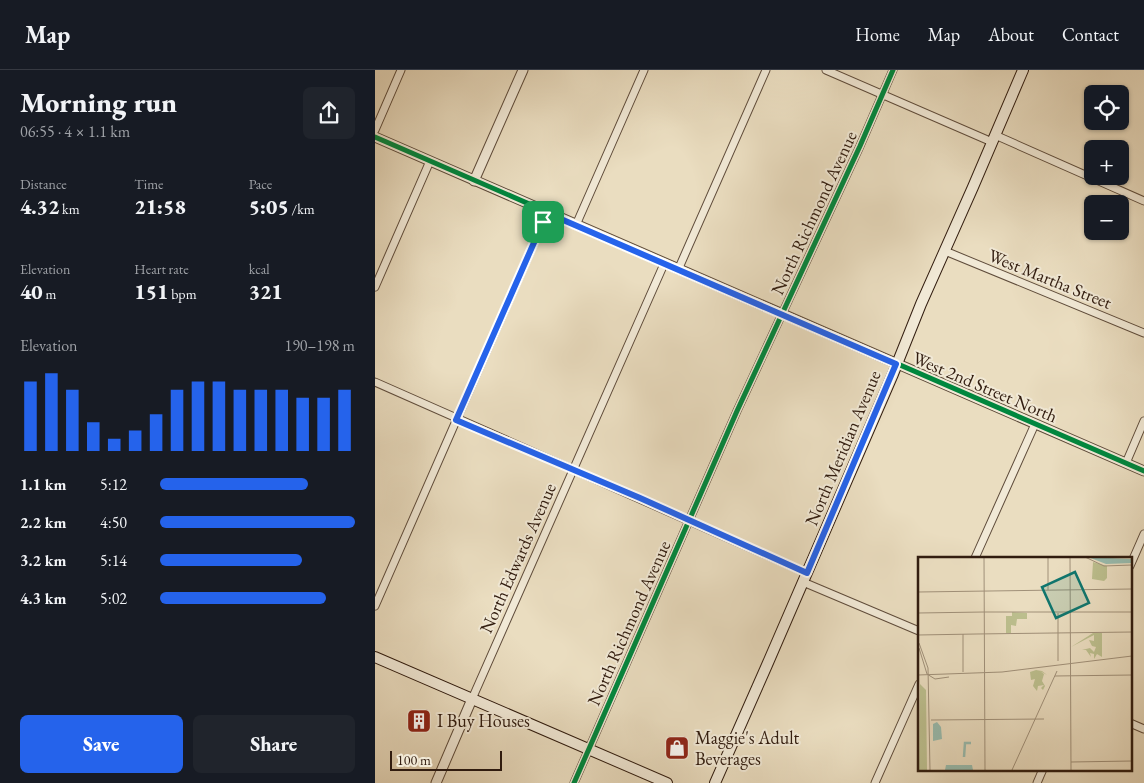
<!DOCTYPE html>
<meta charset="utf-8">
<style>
body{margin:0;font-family:"EB Garamond",serif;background:#20242c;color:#f1f3f6;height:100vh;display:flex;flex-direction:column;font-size:19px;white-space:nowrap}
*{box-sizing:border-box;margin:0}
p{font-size:16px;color:#9ea1a6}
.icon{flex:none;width:28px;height:28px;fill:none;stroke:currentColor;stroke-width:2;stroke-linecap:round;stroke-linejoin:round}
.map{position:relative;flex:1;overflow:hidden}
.sheet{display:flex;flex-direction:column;background:#171b24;width:375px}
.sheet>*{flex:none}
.buttons{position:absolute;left:709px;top:15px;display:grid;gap:10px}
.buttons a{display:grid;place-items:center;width:45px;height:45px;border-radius:8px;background:#171b24;box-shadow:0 1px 4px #0004;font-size:25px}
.scale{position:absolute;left:15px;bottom:12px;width:112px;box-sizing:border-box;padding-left:5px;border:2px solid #311c0f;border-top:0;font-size:14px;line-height:18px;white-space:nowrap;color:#311c0f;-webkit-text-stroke:4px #f1e9d6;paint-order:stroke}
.pin{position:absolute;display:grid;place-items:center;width:42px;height:42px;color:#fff;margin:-21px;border-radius:10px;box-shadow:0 2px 8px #0006}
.round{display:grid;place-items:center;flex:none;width:52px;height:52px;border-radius:8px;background:#20242c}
.head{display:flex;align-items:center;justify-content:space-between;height:85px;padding:0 20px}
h1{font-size:28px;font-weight:800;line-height:38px}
.stats{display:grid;grid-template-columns:repeat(3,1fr);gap:8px;height:85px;padding:5px 20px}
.stats div{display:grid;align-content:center}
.stats b{font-size:21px;font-weight:800}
.stats small{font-size:14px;font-weight:400}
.stats p{font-size:14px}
.chart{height:140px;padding:10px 20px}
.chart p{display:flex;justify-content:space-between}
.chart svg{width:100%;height:90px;margin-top:5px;stroke:#2563eb;stroke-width:6}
.cta{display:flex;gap:10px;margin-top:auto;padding:10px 20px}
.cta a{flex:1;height:58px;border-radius:8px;background:#2563eb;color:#fff;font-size:20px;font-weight:800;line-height:58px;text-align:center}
.cta a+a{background:#20242c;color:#f1f3f6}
ul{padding:0 20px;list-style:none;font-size:16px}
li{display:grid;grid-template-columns:80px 60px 1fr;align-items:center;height:38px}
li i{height:12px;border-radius:6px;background:#2563eb}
header{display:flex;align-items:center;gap:30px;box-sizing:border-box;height:70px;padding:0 25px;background:#171b24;border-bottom:1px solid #363941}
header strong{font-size:24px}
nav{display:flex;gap:28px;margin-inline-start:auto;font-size:18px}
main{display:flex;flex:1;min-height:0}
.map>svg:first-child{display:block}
</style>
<header>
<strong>Map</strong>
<nav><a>Home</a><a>Map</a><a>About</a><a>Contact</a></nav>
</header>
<main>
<section class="sheet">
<div class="head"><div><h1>Morning run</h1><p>06:55 · 4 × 1.1 km</p></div><a class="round"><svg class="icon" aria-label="share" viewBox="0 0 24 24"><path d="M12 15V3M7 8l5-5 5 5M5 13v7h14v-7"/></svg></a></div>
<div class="stats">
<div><p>Distance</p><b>4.32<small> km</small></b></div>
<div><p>Time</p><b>21:58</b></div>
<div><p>Pace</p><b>5:05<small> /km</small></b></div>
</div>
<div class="stats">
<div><p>Elevation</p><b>40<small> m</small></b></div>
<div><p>Heart rate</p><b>151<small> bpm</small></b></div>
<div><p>kcal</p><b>321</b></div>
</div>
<div class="chart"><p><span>Elevation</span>190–198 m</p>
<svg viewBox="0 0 160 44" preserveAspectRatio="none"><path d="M5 44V10M15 44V6M25 44V14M35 44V30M45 44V38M55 44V34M65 44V26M75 44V14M85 44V10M95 44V10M105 44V14M115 44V14M125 44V14M135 44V18M145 44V18M155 44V14"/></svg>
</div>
<ul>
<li><b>1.1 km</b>5:12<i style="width:76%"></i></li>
<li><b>2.2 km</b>4:50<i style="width:100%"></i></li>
<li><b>3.2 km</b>5:14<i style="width:73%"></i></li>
<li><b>4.3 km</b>5:02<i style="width:85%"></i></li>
</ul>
<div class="cta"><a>Save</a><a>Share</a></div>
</section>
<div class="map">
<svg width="769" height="713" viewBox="0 0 769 713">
<rect width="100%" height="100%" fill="#eaddc0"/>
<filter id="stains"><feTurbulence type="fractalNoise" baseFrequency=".004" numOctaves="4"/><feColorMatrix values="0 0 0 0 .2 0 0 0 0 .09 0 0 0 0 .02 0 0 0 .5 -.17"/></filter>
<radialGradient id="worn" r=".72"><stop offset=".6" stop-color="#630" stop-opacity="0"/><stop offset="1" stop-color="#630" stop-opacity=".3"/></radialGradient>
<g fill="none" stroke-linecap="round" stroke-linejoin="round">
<defs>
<g id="minor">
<path d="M451 0 617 72"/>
<path d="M0 60 26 0"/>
<path d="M620 65 769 131"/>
<path d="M201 155 269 0"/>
<path d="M570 181 769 263"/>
<path d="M303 200 391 0"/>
<path d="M0 217 55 91"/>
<path d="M0 312 432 503"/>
<path d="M751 393 769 351"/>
<path d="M600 488 660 354"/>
<path d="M755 496 769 464"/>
<path d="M428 512 544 561"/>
<path d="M0 536 172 143"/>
<path d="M97 629 289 194"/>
<path d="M755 653 769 659"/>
<path d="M199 713 362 341 485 76 518 0"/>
<path d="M500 713 544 614"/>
<path d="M662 713 668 699"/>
</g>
<g id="tertiary">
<path d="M0 67 769 401"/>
<path d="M99 111 148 0"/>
<path d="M61 713 97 629"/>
</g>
<g id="secondary">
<path d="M0 587 292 713"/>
<path d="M340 713 392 595 518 304 546 234 598 117 648 0"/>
</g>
</defs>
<!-- minor casing -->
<use href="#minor" stroke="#5f4c3b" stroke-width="9"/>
<!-- tertiary casing -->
<use href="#tertiary" stroke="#5f4c3b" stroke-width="11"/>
<!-- secondary casing -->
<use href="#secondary" stroke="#311c0f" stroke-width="12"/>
<!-- minor -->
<use href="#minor" stroke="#f1e9d6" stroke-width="7"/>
<!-- tertiary -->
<use href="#tertiary" stroke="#f1e9d6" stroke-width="9"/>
<!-- secondary -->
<use href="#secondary" stroke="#f1e9d6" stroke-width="10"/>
<defs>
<g id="cycleway">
<path d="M0 67 769 401"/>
<path d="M199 713 362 341 485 76 518 0"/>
</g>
</defs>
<!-- cycleway casing -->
<use href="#cycleway" stroke="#f1e9d6" stroke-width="8"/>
<!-- cycleway -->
<use href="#cycleway" stroke="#00873e" stroke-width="5"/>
</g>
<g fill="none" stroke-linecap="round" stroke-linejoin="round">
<defs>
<path id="route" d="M172 143 521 294 432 503 265 428 81 350Z"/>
</defs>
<!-- route casing -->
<use href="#route" stroke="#fff" stroke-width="10"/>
<!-- route -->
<use href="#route" stroke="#2563eb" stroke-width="6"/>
</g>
<!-- icons -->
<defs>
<symbol id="building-square" viewBox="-11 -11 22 22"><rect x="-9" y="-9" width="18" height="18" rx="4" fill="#8f2418" stroke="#f1e9d6"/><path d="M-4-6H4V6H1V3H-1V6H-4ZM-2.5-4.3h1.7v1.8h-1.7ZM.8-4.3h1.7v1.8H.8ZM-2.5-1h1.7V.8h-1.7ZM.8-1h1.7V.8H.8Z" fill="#fff"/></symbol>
<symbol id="shop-square" viewBox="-11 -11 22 22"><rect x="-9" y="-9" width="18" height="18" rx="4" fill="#8f2418" stroke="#f1e9d6"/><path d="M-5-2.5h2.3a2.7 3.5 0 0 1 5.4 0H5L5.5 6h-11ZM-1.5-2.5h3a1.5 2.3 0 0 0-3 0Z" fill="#fff"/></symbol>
</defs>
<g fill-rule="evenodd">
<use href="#building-square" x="30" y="637" width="28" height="28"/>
<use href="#shop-square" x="288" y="664" width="28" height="28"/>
</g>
<g text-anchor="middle" stroke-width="4" stroke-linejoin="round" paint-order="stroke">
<!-- street labels -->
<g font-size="18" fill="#311c0f" stroke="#f1e9d6">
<text transform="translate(439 143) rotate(-65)" y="6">North Richmond Avenue</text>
<text transform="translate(675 209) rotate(22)" y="6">West Martha Street</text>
<text transform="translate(610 317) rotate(23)" y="6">West 2nd Street North</text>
<text transform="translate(468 378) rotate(-67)" y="6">North Meridian Avenue</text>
<text transform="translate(143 488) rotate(-66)" y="6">North Edwards Avenue</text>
<text transform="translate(254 553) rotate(-66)" y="6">North Richmond Avenue</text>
</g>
<!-- poi labels -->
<g font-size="18" fill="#311c0f" stroke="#f1e9d6" text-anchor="start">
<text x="62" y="657">I Buy Houses</text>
<text x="320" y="674">Maggie's Adult<tspan x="320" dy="21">Beverages</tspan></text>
</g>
</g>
<!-- overview -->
<g transform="translate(543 487)">
<rect width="214" height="214" fill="#eaddc0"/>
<path d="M175 76H184V100L179 97 176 102V97L172 96 173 100 168 93H164L172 91 176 95 178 90 174 89 171 83 176 84V78L153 90ZM118 113 124 114 129 118 122 114 126 117 124 124 127 129 125 133 123 131 126 128 120 129 119 134 115 129 117 122 113 123 112 115ZM2 127 8 133 9 213H1Z" fill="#bcbf8e"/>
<path d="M175 5 189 9V21L186 24 174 22ZM94 55 109 56V62H99L98 69 93 68V76H88V59H94Z" fill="#bcbf8e"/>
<path d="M170 0 214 2V6L188 7ZM19 165 23 170 24 182 15 184V167ZM28 208H54L55 213H27Z" fill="#98bcaf"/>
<path fill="none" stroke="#98bcaf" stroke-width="2.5" d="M46 200 47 186H53"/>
<path fill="none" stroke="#a09079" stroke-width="1" d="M66 0 67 213M130 0V33M152 0 153 213M167 0 186 9 214 8M0 35 214 32M66 55H214M0 56 66 55M58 77 214 75M0 78 58 77M1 86 10 111 12 213M1 91 9 117 17 122 31 120M140 104V56M45 115V77M0 118 84 115 214 99M137 119 214 118M13 163 126 162M153 205 214 204M94 213 139 114"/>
<path fill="#0f766e" fill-opacity="0.15" stroke="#0f766e" stroke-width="2.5" d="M157 15 171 46 138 61 124 30Z"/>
<rect width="214" height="214" fill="none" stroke="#311c0f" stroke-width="2.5"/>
</g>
<rect width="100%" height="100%" filter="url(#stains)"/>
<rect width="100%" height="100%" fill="url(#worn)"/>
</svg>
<div class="buttons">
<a><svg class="icon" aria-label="locate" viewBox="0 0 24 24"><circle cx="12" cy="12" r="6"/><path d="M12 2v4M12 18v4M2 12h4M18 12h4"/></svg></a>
<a>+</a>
<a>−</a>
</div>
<div class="scale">100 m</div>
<div class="pin" style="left:168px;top:152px;background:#1e9e55"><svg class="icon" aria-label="arrive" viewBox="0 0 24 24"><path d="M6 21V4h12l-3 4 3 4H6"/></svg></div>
</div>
</main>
